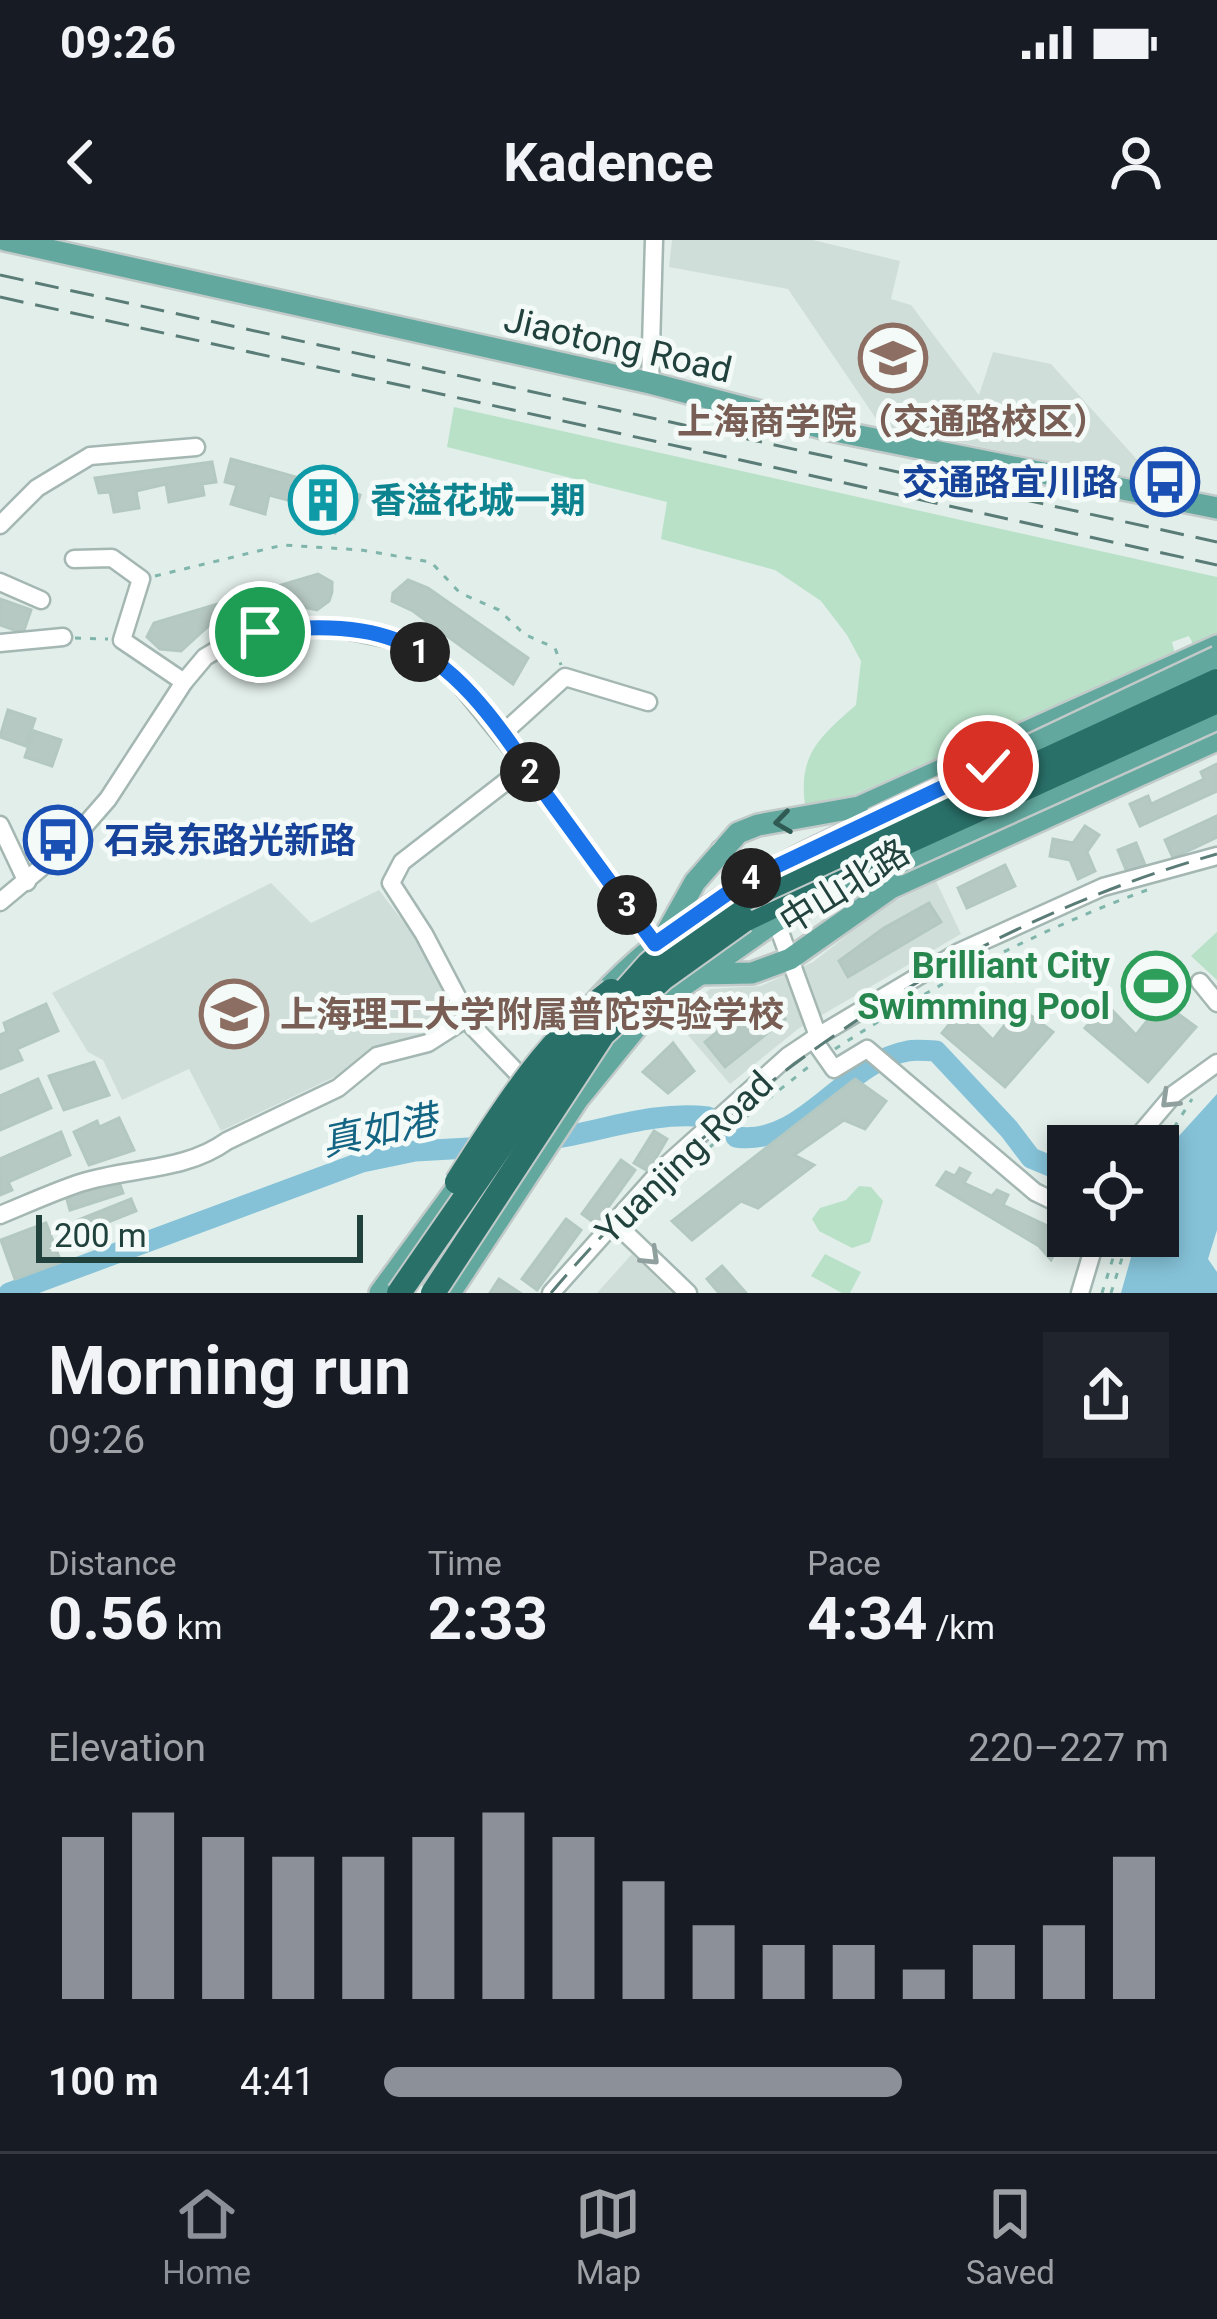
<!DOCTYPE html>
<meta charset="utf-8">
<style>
body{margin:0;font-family:Roboto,"Noto Sans SC",sans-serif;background:#20242c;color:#f1f3f6;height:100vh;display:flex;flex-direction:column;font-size:45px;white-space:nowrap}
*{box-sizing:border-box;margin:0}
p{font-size:39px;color:#9ea1a6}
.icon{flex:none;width:66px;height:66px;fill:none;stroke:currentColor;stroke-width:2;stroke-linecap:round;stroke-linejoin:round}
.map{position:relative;height:1053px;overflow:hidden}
.drawer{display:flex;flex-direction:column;background:#171b24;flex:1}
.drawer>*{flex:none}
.buttons{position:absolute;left:1047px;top:885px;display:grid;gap:24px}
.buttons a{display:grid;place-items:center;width:132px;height:132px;border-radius:0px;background:#171b24;box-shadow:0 6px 18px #0003;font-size:60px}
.scale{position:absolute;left:36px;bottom:30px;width:327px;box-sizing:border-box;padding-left:12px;border:6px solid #20413c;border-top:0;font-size:33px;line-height:42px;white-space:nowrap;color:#20413c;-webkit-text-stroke:9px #f3faf7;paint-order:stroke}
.pin{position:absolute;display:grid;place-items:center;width:102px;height:102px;color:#fff;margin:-51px;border:6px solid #fff;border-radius:50%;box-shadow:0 3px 12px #0007}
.km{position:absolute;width:60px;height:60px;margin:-30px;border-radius:50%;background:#222;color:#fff;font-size:33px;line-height:60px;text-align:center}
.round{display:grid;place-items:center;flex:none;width:126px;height:126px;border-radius:0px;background:#20242c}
.head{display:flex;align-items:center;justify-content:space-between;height:204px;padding:0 48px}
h1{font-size:66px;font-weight:700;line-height:90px}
.stats{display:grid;grid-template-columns:repeat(3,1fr);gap:18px;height:204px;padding:12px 48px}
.stats div{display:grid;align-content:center}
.stats b{font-size:60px;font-weight:700}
.stats small{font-size:33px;font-weight:400}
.stats p{font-size:33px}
.chart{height:336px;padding:24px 48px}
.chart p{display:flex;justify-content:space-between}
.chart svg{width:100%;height:216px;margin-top:12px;stroke:#8c9099;stroke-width:6}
ul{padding:0 48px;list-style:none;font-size:39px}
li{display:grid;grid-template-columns:192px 144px 1fr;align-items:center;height:90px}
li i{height:30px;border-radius:15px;background:#8c9099}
.status{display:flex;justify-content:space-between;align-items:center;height:84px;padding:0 60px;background:#171b24;direction:ltr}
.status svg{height:33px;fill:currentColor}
header{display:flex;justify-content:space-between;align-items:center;height:156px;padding:0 48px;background:#171b24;font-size:54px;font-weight:700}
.dock{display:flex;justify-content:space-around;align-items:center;height:168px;border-top:3px solid #363941;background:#171b24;font-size:33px;color:#9ea1a6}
.dock a{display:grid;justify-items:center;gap:6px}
.dock .active{color:#8c9099}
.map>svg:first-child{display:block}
</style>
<div class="status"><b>09:26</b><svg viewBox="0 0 49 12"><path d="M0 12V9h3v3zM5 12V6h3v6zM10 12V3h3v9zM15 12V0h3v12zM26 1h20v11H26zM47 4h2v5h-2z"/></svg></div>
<header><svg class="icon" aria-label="back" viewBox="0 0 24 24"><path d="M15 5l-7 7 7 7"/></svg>Kadence<svg class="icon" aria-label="person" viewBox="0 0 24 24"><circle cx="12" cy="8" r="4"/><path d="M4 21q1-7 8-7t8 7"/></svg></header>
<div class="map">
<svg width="1217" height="1053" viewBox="0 0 1217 1053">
<rect width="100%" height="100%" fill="#e2eeea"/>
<!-- built -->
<g fill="#d0ded9">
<path d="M672 0H813L900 21 891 59 911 65 979 155 993 112 1051 124 1141 224 1139 240 881 186 788 49 669 27Z"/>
<path d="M936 641 961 694 798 789 730 844 674 779 710 749 761 746 813 722 883 667Z"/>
<path d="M271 643 311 683 379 650 415 697 458 778 221 891 189 829 122 860 103 820 88 812 52 753Z"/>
<path d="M632 1014 672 1053H597Z"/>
</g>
<!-- green -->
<g fill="#b9e1c8">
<path d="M454 167 1217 337V396L1194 406 1189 396 1172 402 1175 414 854 555 805 564C798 514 821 496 856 465L861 421 847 395 821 361 775 330 661 299 667 262 447 207Z"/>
<path d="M1217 692V740L1191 716Z"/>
<path d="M859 946 871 947 883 961 870 1002 852 1008 819 991 812 979 820 968 846 960Z"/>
<path d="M825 1014 861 1032 850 1053H842L811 1036Z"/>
</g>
<!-- water -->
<path fill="#85c2d8" d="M1217 854V990L1208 1019 1217 1032V1053H1121L1137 996H1158V919Z"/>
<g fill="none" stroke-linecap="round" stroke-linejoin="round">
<!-- river -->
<g stroke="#85c2d8" stroke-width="21">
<path d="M736 897C804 907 844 822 908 811 916 809 927 811 936 811L1009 889 1031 918 1060 930 1068 929"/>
<path d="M536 901C594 895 648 870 708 877"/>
<path d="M9 1053 362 922 415 911 487 907"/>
</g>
</g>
<!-- building -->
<g fill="#b7c9c3" stroke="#b4c8c2" stroke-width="3">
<path d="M231 219 360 255 353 279 339 275 335 293 305 284 310 266 269 255 265 274 231 264 237 245 225 242Z"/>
<path d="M212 222 216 242 202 244 204 255 169 262 166 244 136 251 139 268 114 272 110 252 99 253 95 238Z"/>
<path d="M318 334 332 342V352L329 361 317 370 293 365 253 367 214 381 181 411 160 409 147 397 154 383Z"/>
<path d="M408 340 428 348 528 418 513 444 413 371 392 361 393 353Z"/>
<path d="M0 359 31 370 23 393 0 385Z"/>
<path d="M8 470 35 479 26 506 0 497Z"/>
<path d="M34 491 61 500 52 526 25 517Z"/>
<path d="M1217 524V551L1140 586 1130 564 1148 556 1151 564 1204 539 1201 532Z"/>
<path d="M1217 576V597L1173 618 1165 600Z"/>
<path d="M1085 586 1099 595 1087 612 1095 631 1078 639 1070 620 1050 616 1053 599 1073 603Z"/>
<path d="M1136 603 1145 625 1127 632 1118 610Z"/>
<path d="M1005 625 1015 646 967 668 958 648Z"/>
<path d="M929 663 941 682 848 737 839 721 884 688Z"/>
<path d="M1162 762 1196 787 1148 842 1085 788 1106 764 1136 795Z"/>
<path d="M46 764 58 791 17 809 22 820 0 829V795L7 792 4 783Z"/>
<path d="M774 765 785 779 725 827 705 802 746 769Z"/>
<path d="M1019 767 1053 792 1005 847 942 793 962 769 993 800Z"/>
<path d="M673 803 694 831 668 853 643 832Z"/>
<path d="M94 822 109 855 64 870 49 836Z"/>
<path d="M38 839 51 868 0 890V856Z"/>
<path d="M855 839 886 861 865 889 844 880 794 915 814 925 758 968 741 961 692 1000 672 981Z"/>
<path d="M119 878 134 910 89 925 74 892 97 881 99 887Z"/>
<path d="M654 891 667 899 648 931 634 923Z"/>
<path d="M61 892 70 915 8 942 12 950 0 955V919Z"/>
<path d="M621 920 635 930 596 984 582 974Z"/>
<path d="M960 928 970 933 964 943 992 956 997 950 1008 955 1003 965 1052 988 1055 981 1068 989 1051 1020 1039 1006 937 945 946 932 955 936Z"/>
<path d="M118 939 123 953 70 970 66 956Z"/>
<path d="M131 959 136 971 83 992 78 980Z"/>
<path d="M566 979 581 990 537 1050 522 1039Z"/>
<path d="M46 983 61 1022 15 1039 1 1000Z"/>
<path d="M722 1026 746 1053H719L707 1039Z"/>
<path d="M499 1039 520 1053H490Z"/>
</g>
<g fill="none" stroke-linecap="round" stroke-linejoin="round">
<defs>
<g id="minor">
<path d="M650 143 654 0"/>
<path d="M0 285 37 248 90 216 196 207"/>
<path d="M74 319 112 318 141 339 122 400 184 442"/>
<path d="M0 342 41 360"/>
<path d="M0 403 63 397"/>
<path d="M501 495 565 437 648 462"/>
<path d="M526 526 402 622 391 643 424 694 473 787 531 847"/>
<path d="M0 585 27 642"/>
<path d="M720 609 745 641"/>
<path d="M0 662 67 606 108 559 184 442 205 417 230 402 260 392 336 388 400 401 454 437 526 526 661 713"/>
<path d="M776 681 818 796"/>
<path d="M1200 742 1217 763"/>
<path d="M813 799 834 829 867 809 1035 952 1068 968"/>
<path d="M1130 906 1174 854 1217 823"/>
<path d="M0 975C27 964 53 952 80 943 129 927 184 932 227 901L338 848 377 816 428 803 467 778"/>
<path d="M614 982 688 1053"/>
<path d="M551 1053 663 928 788 816 818 796 959 712 1103 647 1217 616"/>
<path d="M1080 1053 1097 996"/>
</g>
<g id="major">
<path d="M5 0 650 143 830 190 1217 268"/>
<path d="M667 692 695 642 738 593 758 585 859 567 1217 406"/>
<path d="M697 734 752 733 790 719 891 648 1217 500"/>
<path d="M598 759C678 672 769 630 873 580"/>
<path d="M380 1053 468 933"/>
<path d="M450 1053 578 859 653 767 776 681 896 624"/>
</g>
<path id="highway" d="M744 680 887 611"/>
</defs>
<!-- minor casing -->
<use href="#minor" stroke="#a4b7b2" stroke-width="21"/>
<!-- major casing -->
<use href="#major" stroke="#c1cac8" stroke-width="26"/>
<!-- highway casing -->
<use href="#highway" stroke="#c1cac8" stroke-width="28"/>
<!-- path -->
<g stroke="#7fb5aa" stroke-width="3" stroke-dasharray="6 9" stroke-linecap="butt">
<path d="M155 336 283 305 361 310 431 322 460 353 499 370 524 394 555 408 561 425"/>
<path d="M75 398 108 399"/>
<path d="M835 809C933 745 1036 691 1147 650"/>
<path d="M1158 913 1192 859"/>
<path d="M655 958 723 895 812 824"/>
<path d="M1102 1053 1120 996"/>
<path d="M1111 1053 1129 996"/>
</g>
<!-- minor -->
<use href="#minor" stroke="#fff" stroke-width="16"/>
<!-- major -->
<use href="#major" stroke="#62a89e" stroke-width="21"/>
<!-- highway -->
<use href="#highway" stroke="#297069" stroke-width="24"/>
<!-- rail -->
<g stroke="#5a7c77" stroke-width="3" stroke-dasharray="24 12" stroke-linecap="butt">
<path d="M0 35 1217 302"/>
<path d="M0 57 1217 325"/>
<path d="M551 1053C727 846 955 688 1217 614"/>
</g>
<defs>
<g id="major-bridge">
<path d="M873 580 1217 417"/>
<path d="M896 624 1217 479"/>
</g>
<g id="highway-bridge">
<path d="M887 611 1217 461"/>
<path d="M457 942C502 872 544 802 611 751"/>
<path d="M399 1053 551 834 649 724 670 706 742 660 1217 441"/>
<path d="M433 1053 603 794 663 738 744 680"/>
</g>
</defs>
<!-- major-bridge casing -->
<use href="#major-bridge" stroke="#c1cac8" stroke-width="26" stroke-linecap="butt"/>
<!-- highway-bridge casing -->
<use href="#highway-bridge" stroke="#c1cac8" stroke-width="28" stroke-linecap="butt"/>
<!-- major-bridge -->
<use href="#major-bridge" stroke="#62a89e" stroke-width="21"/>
<!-- highway-bridge -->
<use href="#highway-bridge" stroke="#297069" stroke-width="24"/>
</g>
<!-- one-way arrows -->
<defs><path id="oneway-chevron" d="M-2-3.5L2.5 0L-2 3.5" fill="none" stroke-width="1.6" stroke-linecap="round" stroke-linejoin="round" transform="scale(3)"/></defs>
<use stroke="#305b54" href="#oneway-chevron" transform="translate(783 582) rotate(172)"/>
<g stroke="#90a09e">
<use href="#oneway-chevron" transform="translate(1169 860) rotate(136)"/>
<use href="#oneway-chevron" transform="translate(651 1017) rotate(44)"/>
</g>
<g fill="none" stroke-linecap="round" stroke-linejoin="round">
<defs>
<path id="route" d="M260 392C304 386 355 384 396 400 466 426 510 505 552 563 586 610 621 657 655 704L745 641 988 526"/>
</defs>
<!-- route casing -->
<use href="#route" stroke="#fff" stroke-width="24"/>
<!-- route -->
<use href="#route" stroke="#1a73e8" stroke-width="15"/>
</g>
<!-- icons -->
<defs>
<symbol id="school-ring" viewBox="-11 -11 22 22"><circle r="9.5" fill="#f3faf7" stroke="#8d6e63" stroke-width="1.5"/><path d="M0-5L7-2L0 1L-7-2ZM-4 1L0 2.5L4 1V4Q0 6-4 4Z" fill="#8d6e63"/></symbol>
<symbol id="bus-ring" viewBox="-11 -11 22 22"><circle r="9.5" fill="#f3faf7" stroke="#1a4fb4" stroke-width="1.5"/><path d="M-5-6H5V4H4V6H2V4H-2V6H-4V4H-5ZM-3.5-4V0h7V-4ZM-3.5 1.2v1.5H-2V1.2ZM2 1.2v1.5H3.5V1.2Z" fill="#1a4fb4"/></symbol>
<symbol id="building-ring" viewBox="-11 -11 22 22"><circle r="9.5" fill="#f3faf7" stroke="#0f9aa8" stroke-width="1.5"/><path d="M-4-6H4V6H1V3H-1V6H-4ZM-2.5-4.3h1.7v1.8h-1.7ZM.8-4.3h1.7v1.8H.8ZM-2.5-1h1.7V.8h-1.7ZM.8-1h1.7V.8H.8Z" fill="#0f9aa8"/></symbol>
<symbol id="stadium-ring" viewBox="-11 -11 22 22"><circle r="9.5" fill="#f3faf7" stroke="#2e9e5b" stroke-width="1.5"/><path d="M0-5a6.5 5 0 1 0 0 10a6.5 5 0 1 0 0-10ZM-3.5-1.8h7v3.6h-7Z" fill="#2e9e5b"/></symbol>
</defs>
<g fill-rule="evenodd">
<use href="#school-ring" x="855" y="80" width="76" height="76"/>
<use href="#bus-ring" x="1127" y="204" width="76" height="76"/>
<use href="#building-ring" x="285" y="222" width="76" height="76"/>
<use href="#bus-ring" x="20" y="562" width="76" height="76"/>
<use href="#stadium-ring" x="1118" y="708" width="76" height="76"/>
<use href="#school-ring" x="196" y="736" width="76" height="76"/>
</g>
<g text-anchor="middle" stroke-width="10" stroke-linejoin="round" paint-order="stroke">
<!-- street labels -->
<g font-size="36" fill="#20413c" stroke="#f3faf7">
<text transform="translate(618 104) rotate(13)" y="13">Jiaotong Road</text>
<text transform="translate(844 646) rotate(-32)" y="13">中山北路</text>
<text transform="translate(684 917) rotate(-44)" y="13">Yuanjing Road</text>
</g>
<!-- education labels -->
<g font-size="36" font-weight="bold" fill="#785e54" stroke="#f3faf7">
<text x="893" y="194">上海商学院（交通路校区）</text>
<text x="280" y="787" text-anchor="start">上海理工大学附属普陀实验学校</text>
</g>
<!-- transit labels -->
<g font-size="36" font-weight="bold" fill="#164399" stroke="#f3faf7" text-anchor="end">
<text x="1118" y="255">交通路宜川路</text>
<text x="104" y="613" text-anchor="start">石泉东路光新路</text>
</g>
<!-- culture labels -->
<g font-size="36" font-weight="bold" fill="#0d838f" stroke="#f3faf7" text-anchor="start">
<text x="370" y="273">香溢花城一期</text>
</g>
<!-- leisure labels -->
<g font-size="36" font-weight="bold" fill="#27864d" stroke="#f3faf7" text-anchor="end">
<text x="1110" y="738">Brilliant City<tspan x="1110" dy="41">Swimming Pool</tspan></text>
</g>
<!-- water labels -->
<g font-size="39" font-style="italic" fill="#146483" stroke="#f3faf7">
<text transform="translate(379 890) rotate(-12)" y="14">真如港</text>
</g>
</g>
</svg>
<div class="buttons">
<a><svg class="icon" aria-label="locate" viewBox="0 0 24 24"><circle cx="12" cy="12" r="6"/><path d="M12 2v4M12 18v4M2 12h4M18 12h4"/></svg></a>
</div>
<div class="scale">200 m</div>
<div class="pin" style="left:260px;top:392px;background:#1e9e55"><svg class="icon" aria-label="arrive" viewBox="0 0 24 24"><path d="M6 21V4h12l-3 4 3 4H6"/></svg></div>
<div class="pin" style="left:988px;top:526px;background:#d93025"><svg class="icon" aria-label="check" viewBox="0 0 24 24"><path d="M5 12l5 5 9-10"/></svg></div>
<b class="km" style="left:420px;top:412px">1</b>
<b class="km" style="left:530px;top:532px">2</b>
<b class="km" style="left:627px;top:665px">3</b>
<b class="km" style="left:751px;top:638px">4</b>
</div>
<section class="drawer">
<div class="head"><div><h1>Morning run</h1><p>09:26</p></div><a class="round"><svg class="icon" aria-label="share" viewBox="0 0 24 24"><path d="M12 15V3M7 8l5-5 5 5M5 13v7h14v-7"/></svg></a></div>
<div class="stats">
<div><p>Distance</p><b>0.56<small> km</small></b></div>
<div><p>Time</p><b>2:33</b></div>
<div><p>Pace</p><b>4:34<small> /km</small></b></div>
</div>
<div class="chart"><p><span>Elevation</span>220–227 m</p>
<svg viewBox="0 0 160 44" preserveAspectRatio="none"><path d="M5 44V11M15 44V6M25 44V11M35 44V15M45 44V15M55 44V11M65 44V6M75 44V11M85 44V20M95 44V29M105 44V33M115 44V33M125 44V38M135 44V33M145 44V29M155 44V15"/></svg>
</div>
<ul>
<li><b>100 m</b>4:41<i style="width:66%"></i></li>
</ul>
</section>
<nav class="dock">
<a class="active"><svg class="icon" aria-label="home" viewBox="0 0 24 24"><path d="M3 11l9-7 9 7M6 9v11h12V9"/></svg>Home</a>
<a><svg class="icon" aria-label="map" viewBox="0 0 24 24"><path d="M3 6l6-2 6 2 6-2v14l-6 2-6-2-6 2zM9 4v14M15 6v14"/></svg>Map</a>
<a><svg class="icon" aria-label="saved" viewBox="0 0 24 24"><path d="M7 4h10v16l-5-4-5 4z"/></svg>Saved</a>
</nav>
